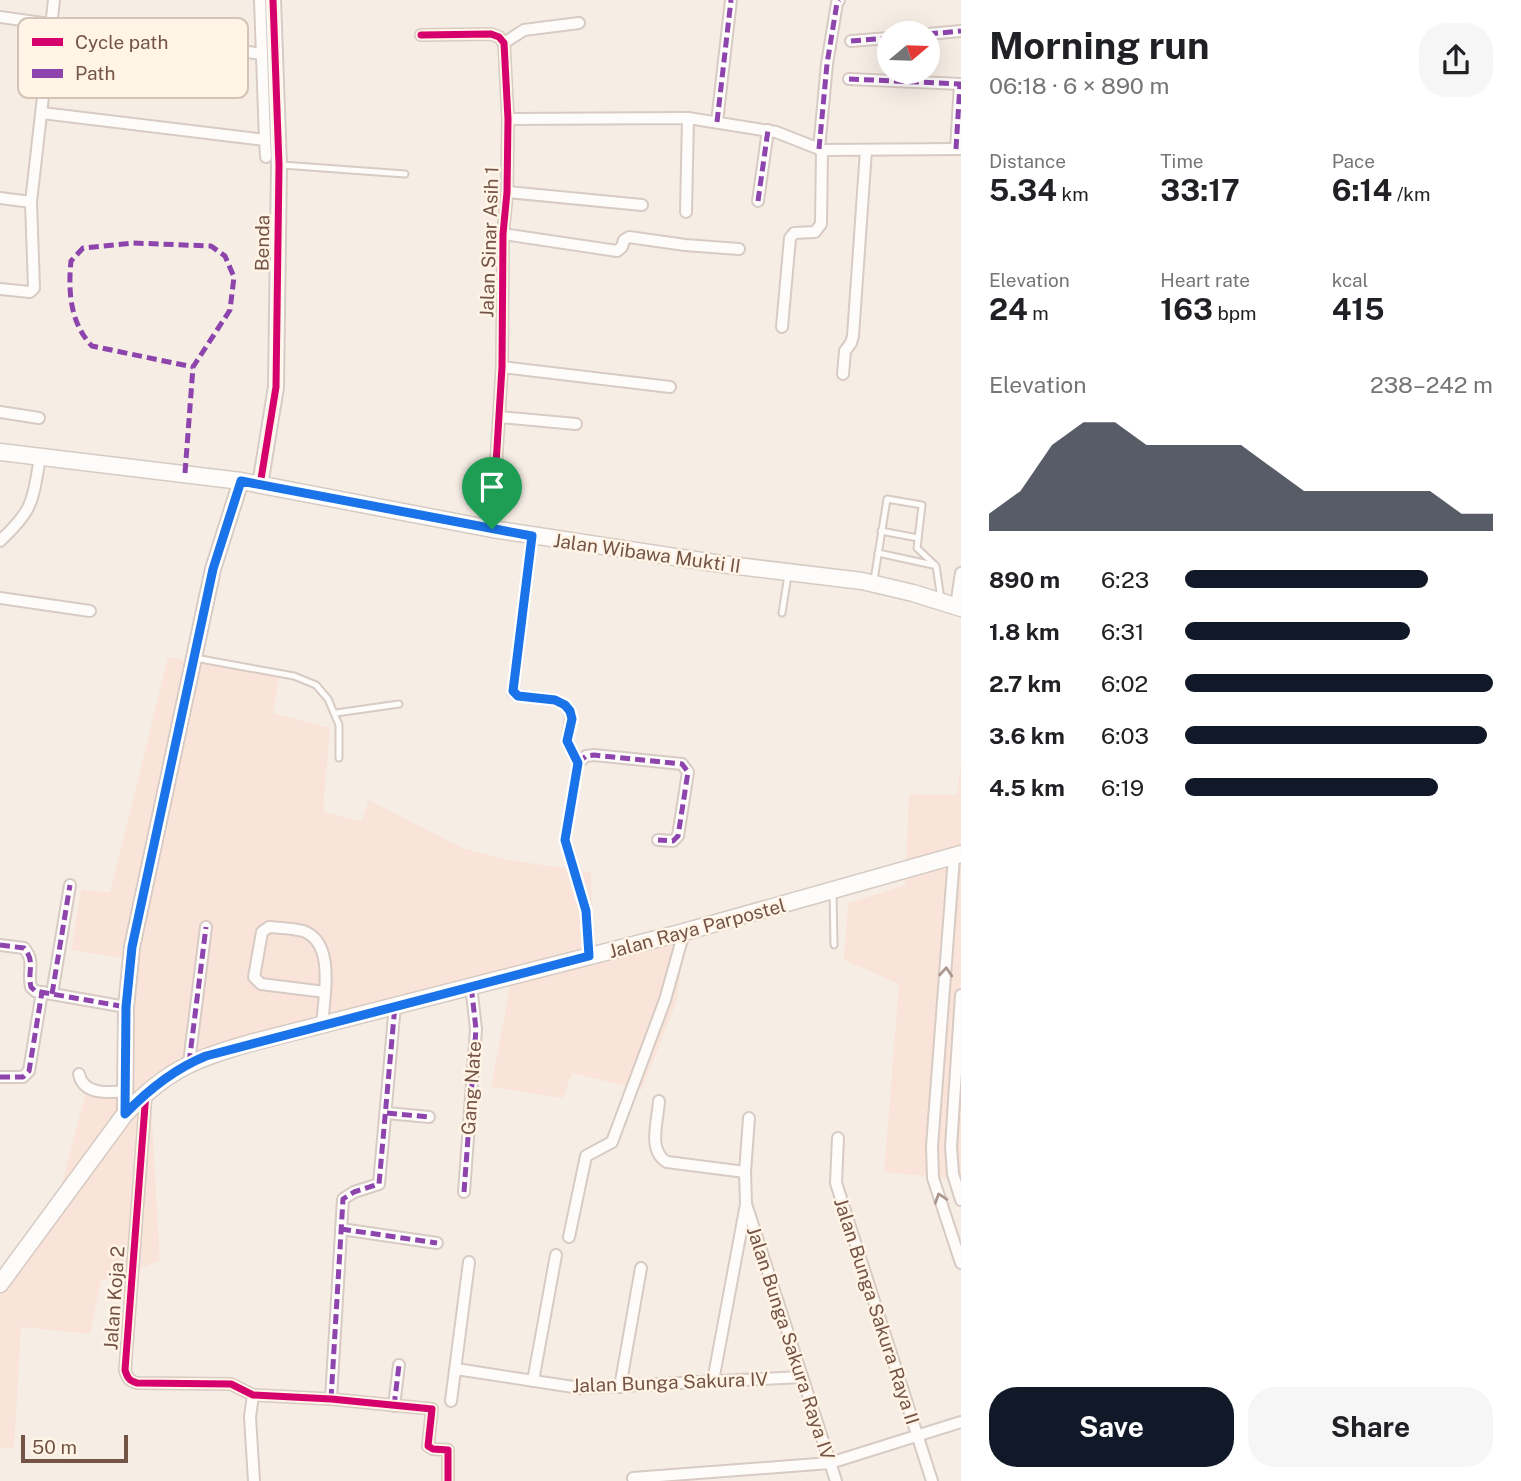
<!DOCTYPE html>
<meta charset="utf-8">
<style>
body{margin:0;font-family:"Public Sans",sans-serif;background:#f6f6f6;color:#202124;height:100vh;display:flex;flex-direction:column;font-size:26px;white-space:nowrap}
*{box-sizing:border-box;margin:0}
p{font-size:23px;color:#757577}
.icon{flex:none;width:38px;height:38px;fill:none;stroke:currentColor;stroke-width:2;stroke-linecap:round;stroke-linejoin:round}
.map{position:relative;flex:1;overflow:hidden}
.details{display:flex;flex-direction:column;background:#fff;width:560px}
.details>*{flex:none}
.needle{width:46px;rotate:71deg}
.tools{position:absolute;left:877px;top:21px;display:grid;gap:14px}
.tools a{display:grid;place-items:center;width:63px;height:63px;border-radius:50%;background:#fff;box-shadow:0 7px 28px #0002;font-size:35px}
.scale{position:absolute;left:21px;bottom:18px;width:107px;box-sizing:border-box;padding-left:7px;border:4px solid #745446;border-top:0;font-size:19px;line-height:24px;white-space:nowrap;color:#745446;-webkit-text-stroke:5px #fff4e6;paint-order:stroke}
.pin{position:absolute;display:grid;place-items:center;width:60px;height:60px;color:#fff;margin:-72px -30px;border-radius:50% 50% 50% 0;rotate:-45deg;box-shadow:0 0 7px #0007}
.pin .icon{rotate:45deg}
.round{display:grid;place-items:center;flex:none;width:74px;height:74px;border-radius:28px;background:#f6f6f6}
.summary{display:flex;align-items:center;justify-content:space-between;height:119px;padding:0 28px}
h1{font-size:38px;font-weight:700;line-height:52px}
.figures{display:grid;grid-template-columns:repeat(3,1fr);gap:10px;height:119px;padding:7px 28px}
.figures div{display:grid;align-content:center}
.figures b{font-size:30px;font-weight:700}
.figures small{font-size:19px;font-weight:400}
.figures p{font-size:19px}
.chart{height:196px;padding:14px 28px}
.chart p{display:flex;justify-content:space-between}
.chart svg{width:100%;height:126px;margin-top:7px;fill:#111827;opacity:.7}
.button{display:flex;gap:14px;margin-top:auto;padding:14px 28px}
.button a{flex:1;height:80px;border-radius:28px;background:#111827;color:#fff;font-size:28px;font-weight:700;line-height:80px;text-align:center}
.button a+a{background:#f6f6f6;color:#202124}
ul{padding:0 28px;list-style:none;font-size:23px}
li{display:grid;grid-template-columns:112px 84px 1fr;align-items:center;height:52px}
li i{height:18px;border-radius:9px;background:#111827}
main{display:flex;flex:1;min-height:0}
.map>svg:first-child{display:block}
</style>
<main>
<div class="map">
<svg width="961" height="1481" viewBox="0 0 961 1481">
<rect width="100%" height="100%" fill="#f6eee5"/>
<!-- commercial -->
<g fill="#fae4da">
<path d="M168 657 279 677 273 713 330 728 323 812 362 821 369 800 462 848 509 860 591 872 594 961 685 936 677 1000 642 1090 572 1073 563 1098 491 1087 512 977 200 1053 150 1084 160 1261 101 1281 90 1334 21 1327 14 1448H0V1279L59 1195 86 1091 127 1087 130 959 71 950 81 890 110 892Z"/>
<path d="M961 762V1180L884 1172 899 984 844 960 848 903 905 885 909 794 957 795Z"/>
</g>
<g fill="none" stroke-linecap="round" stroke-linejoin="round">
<defs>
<g id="service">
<path d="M282 165 405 174"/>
<path d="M881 531 918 538"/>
<path d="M878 553 933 565"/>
<path d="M874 580 887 499 922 505 917 548 936 566 941 599"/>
<path d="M782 613 788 575"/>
<path d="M195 658 294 676 316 685 328 699 339 725V758"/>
<path d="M336 713 399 704"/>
<path d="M833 892 834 945"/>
</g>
<g id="minor">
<path d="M260 0 265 140"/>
<path d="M0 17 262 54"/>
<path d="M928 34 961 31"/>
<path d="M421 35 491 34 499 37 504 43 508 119 507 192 503 234 502 367 492 529"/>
<path d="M851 41 889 38"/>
<path d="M504 43 524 30 579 23"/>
<path d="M849 79 961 84"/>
<path d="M42 113 265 140 266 157"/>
<path d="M508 119 688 118 776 132 822 150 961 149"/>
<path d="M717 122 731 0"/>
<path d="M819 149 827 64 837 3 839 0"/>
<path d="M956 149 960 84"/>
<path d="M507 192 642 205"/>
<path d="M0 198 31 202"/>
<path d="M758 201 768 130"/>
<path d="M686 212 688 118"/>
<path d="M503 234 617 251 622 247 624 240 629 237 685 245 739 249"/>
<path d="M0 289 30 292 34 288 31 202 54 0"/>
<path d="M782 327 790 238 794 233 815 232 821 224 822 150"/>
<path d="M502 367 670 387"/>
<path d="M843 374 845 351 851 343 853 336 866 150"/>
<path d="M0 412 39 418"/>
<path d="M499 417 576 424"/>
<path d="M532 536 513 692 518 696 555 700 565 705 570 711 571 719 567 741 578 763 565 840 586 911 589 956"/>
<path d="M0 541C34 509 32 502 40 458"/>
<path d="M0 598 90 611"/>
<path d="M956 606 961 573"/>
<path d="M578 763 586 756 594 755 682 764 688 772 678 836 673 841 658 840"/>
<path d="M954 857 932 1146 933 1178 961 1263"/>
<path d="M0 945 24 948C36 962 27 971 31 987L35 991 126 1007"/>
<path d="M52 994 70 885"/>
<path d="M961 995 951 1147 953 1174 961 1200"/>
<path d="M322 1024C324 998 336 942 303 931 293 928 280 928 269 927L262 932 254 977 261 984 325 992"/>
<path d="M189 1063 206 927"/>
<path d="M79 1074C83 1095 109 1093 126 1091"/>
<path d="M0 1077H23L29 1071 42 992"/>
<path d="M146 1094 125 1370C127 1377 129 1381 137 1383L231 1384 253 1395 331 1399 432 1409 428 1446 433 1449 448 1450V1481"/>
<path d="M659 1101C658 1120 647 1151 667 1162L745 1172"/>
<path d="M387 1113 429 1117"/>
<path d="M838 1138 836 1183 932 1481"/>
<path d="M464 1192 476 1029 471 985"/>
<path d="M746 1204 836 1481"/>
<path d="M341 1229 437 1243"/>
<path d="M569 1237 586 1156 612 1142 665 1000 684 932"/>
<path d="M456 1369 580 1388 802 1377"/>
<path d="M533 1381 556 1255"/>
<path d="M713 1381 746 1204 745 1172 749 1118"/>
<path d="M620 1387 641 1268"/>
<path d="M253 1395 250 1417 254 1481"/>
<path d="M331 1399 343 1199 354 1192 379 1184 395 1005"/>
<path d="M451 1401 469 1262"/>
<path d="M394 1406 399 1365"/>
<path d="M633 1478 830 1463 961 1422"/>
</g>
<g id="tertiary">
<path d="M260 485 276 387 279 165 273 0"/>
<path d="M125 1114 126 1007 132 947 213 569 241 481"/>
</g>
<g id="secondary">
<path d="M0 452 241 481 492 529 721 564 862 581 913 593 961 608"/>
<path d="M0 1284 125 1114C169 1068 195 1059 254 1042L684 932 961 854"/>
</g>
</defs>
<!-- service casing -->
<use href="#service" stroke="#d7cbc3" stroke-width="9"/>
<!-- minor casing -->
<use href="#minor" stroke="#d7cbc3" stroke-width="14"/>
<!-- tertiary casing -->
<use href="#tertiary" stroke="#d7cbc3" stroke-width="18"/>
<!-- secondary casing -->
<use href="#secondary" stroke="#d6cbc2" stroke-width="19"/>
<!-- service -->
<use href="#service" stroke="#fefcfb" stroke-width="5"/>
<!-- minor -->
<use href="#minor" stroke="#fefcfb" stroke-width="10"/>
<!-- tertiary -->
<use href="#tertiary" stroke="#fefcfb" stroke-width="14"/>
<!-- secondary -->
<use href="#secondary" stroke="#fefcfb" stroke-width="16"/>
<!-- quiet -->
<g stroke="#8e44ad" stroke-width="5" stroke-dasharray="10 5" stroke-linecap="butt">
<path d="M928 34 961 31"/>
<path d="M851 41 889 38"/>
<path d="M849 79 961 84"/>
<path d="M717 122 731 0"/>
<path d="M819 149 827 64 837 3 839 0"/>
<path d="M956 149 960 84"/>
<path d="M758 201 768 130"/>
<path d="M185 473 193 367 230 310 234 277 225 256 211 246 133 243 83 248 71 261C68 291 70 323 92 346L193 367"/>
<path d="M532 536 513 692 518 696 555 700 565 705 570 711 571 719 567 741 578 763 565 840 586 911 589 956"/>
<path d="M578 763 586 756 594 755 682 764 688 772 678 836 673 841 658 840"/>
<path d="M0 945 24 948C36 962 27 971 31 987L35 991 126 1007"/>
<path d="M52 994 70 885"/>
<path d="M189 1063 206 927"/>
<path d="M0 1077H23L29 1071 42 992"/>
<path d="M387 1113 429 1117"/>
<path d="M464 1192 476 1029 471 985"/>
<path d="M341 1229 437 1243"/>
<path d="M331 1399 343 1199 354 1192 379 1184 395 1005"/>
<path d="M394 1406 399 1365"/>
</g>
<defs>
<g id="cycleway">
<path d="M421 35 491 34 499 37 504 43 508 119 507 192 503 234 502 367 492 529"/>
<path d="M260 485 276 387 279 165 273 0"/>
<path d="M146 1092 125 1370C127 1377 129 1381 137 1383L231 1384 253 1395 331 1399 432 1409 428 1446 433 1449 448 1450V1481"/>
<path d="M125 1114 126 1007 132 947 213 569 241 481"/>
</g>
</defs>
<!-- cycleway casing -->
<use href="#cycleway" stroke="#fff4e6" stroke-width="11"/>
<!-- cycleway -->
<use href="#cycleway" stroke="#d6006c" stroke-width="7"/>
</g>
<!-- one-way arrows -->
<defs><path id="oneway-chevron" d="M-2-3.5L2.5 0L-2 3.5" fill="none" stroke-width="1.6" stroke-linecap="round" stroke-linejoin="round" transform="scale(1.75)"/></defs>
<g stroke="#ab978e">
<use href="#oneway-chevron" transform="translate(946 972) rotate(-85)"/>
<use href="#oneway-chevron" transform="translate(940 1198) rotate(-108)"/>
</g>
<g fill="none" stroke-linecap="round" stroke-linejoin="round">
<defs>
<path id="route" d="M241 481 532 536 513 691 518 696 555 700 565 705 570 711 572 719 567 741 578 763 565 840 586 911 589 956 206 1056C174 1069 149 1089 125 1114L126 1007 132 947 213 569Z"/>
</defs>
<!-- route casing -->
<use href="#route" stroke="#fff" stroke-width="14"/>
<!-- route -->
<use href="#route" stroke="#1a73e8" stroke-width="9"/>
</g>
<g text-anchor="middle" stroke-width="5" stroke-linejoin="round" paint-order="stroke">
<!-- street labels -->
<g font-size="19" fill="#745446" stroke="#fff4e6">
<text transform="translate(489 242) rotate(-88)" y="7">Jalan Sinar Asih 1</text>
<text transform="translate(262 243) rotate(-89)" y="7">Benda</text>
<text transform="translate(647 553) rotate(8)" y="7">Jalan Wibawa Mukti II</text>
<text transform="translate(697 928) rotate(-15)" y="7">Jalan Raya Parpostel</text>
<text transform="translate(471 1088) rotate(-86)" y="7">Gang Nate</text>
<text transform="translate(114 1298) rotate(-86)" y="7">Jalan Koja 2</text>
<text transform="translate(877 1311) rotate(72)" y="7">Jalan Bunga Sakura Raya II</text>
<text transform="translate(791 1343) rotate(72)" y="7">Jalan Bunga Sakura Raya IV</text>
<text transform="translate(670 1382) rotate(-2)" y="7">Jalan Bunga Sakura IV</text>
</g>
</g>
<!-- legend -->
<rect x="18" y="18" width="230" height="80" rx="10" fill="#fff4e6" stroke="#d5c4b6" stroke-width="2"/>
<rect x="32" y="38" width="31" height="8" fill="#d6006c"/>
<rect x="32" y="69" width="31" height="9" fill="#8e44ad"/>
<g font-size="19" fill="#745446">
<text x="75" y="49">Cycle path</text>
<text x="75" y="80">Path</text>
</g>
</svg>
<div class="tools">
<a><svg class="needle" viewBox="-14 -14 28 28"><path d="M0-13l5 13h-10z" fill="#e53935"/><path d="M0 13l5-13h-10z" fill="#757577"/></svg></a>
</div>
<div class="scale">50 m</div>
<div class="pin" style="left:492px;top:529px;background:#1e9e55"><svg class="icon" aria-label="arrive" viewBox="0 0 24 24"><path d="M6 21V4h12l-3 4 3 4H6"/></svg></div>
</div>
<section class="details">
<div class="summary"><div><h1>Morning run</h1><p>06:18 · 6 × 890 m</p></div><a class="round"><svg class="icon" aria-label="share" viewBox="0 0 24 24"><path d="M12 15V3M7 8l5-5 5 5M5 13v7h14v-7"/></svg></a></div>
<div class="figures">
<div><p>Distance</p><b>5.34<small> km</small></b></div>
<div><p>Time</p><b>33:17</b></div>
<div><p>Pace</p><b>6:14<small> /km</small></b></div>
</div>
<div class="figures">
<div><p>Elevation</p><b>24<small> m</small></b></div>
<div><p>Heart rate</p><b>163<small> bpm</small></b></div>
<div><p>kcal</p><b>415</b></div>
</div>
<div class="chart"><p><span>Elevation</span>238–242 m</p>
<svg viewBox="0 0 160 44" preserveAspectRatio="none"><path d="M0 44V38L10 30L20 14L30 6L40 6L50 14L60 14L70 14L80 14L90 22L100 30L110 30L120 30L130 30L140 30L150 38L160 38V44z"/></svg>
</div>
<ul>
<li><b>890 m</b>6:23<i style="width:79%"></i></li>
<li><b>1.8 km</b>6:31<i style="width:73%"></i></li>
<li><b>2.7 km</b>6:02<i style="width:100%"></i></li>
<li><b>3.6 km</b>6:03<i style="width:98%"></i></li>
<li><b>4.5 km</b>6:19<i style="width:82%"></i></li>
</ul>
<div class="button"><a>Save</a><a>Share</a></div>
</section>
</main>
